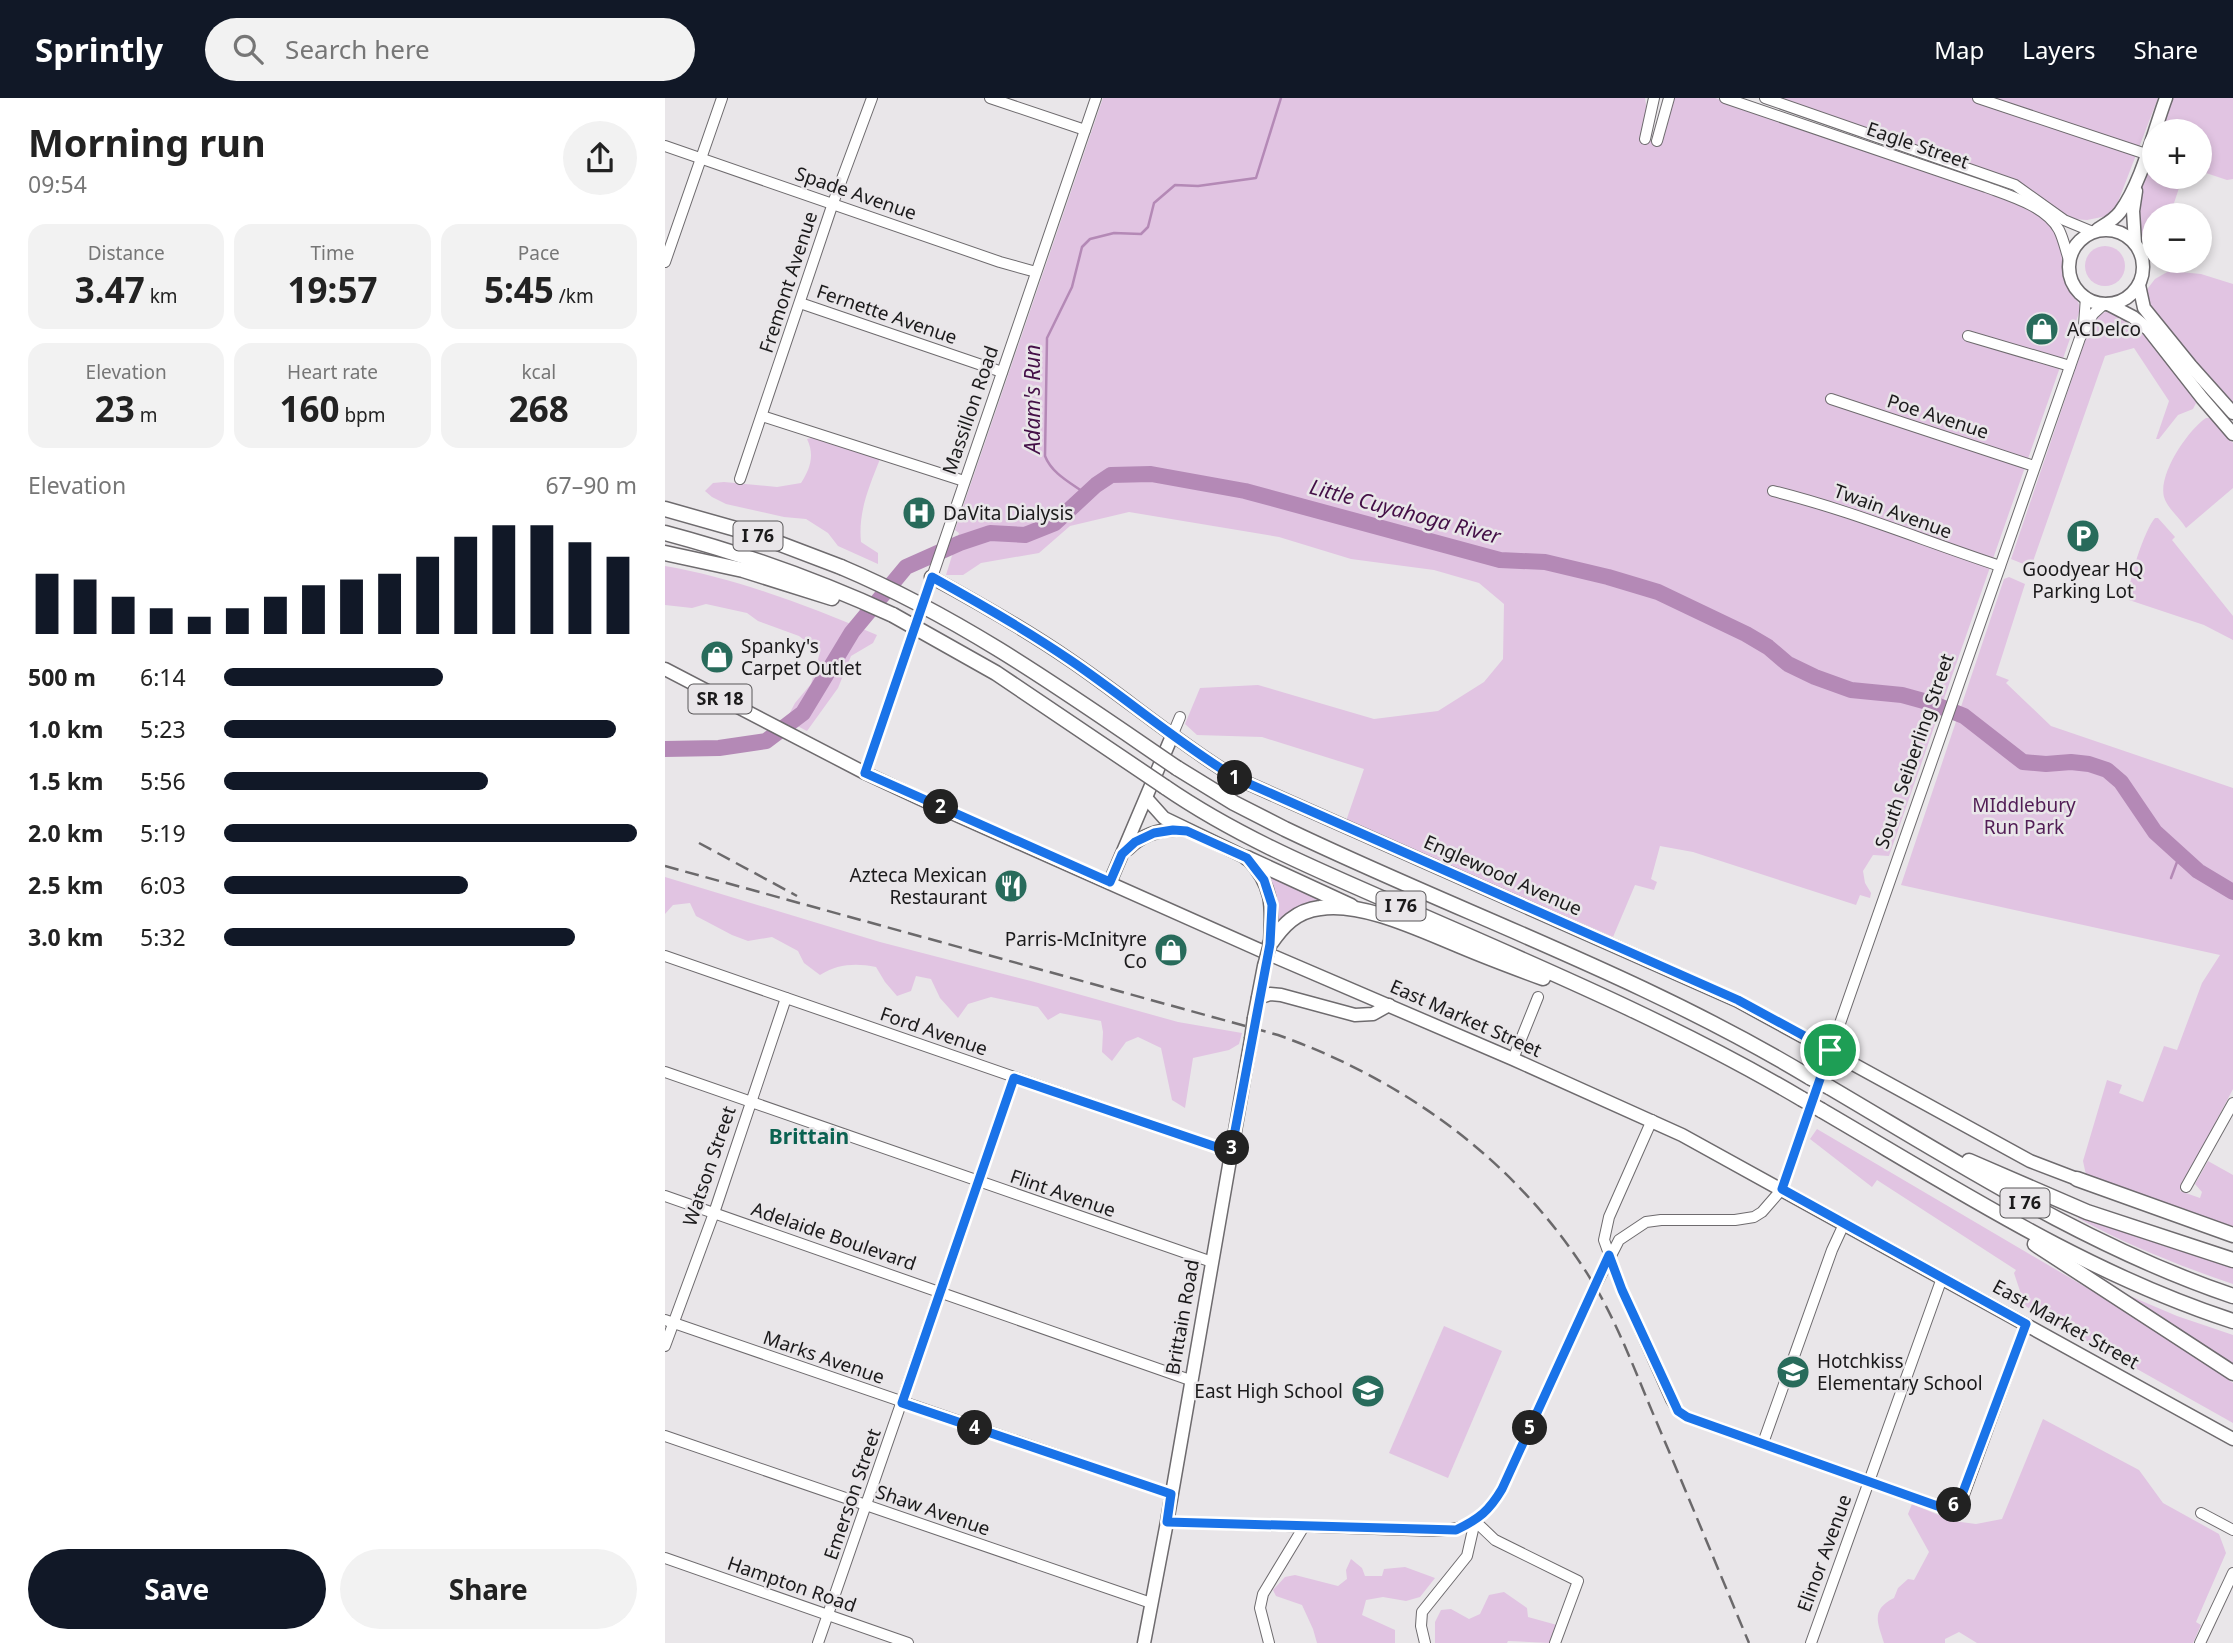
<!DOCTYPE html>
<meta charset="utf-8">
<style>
body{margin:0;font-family:"Noto Sans",sans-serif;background:#f2f2f2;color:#222;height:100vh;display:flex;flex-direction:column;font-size:26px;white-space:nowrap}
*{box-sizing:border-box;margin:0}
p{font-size:23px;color:#767676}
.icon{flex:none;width:38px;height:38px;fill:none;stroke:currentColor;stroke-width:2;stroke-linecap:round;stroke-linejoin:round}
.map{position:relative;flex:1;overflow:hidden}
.sheet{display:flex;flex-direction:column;background:#fff;width:665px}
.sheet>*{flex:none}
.tools{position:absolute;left:1477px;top:21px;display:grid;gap:14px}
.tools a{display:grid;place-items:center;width:70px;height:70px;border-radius:50%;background:#fff;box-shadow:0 4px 10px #0003;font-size:35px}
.pin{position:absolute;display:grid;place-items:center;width:60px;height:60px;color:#fff;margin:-30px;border:4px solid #fff;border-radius:50%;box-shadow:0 2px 7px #0007}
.km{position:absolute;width:35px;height:35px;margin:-18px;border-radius:50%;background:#222;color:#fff;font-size:19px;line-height:35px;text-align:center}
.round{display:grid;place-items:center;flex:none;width:74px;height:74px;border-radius:37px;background:#f2f2f2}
.headline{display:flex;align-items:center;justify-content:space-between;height:119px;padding:0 28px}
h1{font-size:38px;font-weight:700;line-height:52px}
.figures{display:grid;grid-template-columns:repeat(3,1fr);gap:10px;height:119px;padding:7px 28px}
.figures div{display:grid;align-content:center;border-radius:18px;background:#f2f2f2;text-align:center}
.figures b{font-size:35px;font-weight:700}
.figures small{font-size:19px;font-weight:400}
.figures p{font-size:19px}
.chart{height:196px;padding:14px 28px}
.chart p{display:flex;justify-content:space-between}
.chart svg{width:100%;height:126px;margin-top:7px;stroke:#111827;stroke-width:6}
.primary-button{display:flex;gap:14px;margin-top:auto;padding:14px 28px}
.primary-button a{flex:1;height:80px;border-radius:42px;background:#111827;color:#fff;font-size:28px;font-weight:700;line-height:80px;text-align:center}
.primary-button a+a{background:#f2f2f2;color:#222}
ul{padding:0 28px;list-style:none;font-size:23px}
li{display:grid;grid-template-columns:112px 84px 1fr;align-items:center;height:52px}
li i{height:18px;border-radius:9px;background:#111827}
header{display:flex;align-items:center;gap:42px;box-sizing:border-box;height:98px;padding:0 35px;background:#111827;color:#fff}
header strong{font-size:33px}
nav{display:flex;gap:38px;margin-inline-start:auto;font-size:24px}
.search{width:490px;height:63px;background:#f2f2f2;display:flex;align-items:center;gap:18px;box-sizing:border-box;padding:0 24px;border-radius:38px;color:#767676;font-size:26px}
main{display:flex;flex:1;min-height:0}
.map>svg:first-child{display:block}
</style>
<header>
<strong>Sprintly</strong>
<div class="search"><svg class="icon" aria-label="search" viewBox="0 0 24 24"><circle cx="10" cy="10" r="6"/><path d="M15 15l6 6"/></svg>Search here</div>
<nav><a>Map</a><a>Layers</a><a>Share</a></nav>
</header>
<main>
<section class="sheet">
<div class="headline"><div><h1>Morning run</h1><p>09:54</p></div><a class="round"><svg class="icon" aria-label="share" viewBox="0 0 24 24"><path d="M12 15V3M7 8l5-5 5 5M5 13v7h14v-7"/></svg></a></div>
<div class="figures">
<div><p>Distance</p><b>3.47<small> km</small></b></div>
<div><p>Time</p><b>19:57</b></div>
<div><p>Pace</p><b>5:45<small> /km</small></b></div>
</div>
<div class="figures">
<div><p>Elevation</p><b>23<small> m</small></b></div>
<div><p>Heart rate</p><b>160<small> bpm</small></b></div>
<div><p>kcal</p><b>268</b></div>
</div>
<div class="chart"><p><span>Elevation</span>67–90 m</p>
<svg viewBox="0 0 160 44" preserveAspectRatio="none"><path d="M5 44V23M15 44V25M25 44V31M35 44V35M45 44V38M55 44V35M65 44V31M75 44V27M85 44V25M95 44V23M105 44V17M115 44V10M125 44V6M135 44V6M145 44V12M155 44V17"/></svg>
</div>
<ul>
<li><b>500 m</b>6:14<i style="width:53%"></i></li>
<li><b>1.0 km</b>5:23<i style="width:95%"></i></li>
<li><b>1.5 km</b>5:56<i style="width:64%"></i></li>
<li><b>2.0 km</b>5:19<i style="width:100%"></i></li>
<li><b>2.5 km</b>6:03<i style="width:59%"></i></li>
<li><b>3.0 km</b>5:32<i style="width:85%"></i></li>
</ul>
<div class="primary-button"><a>Save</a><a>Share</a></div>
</section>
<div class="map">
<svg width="1568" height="1545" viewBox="0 0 1568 1545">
<rect width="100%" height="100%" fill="#e9e6e9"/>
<!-- green -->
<g fill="#e1c4e2">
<path d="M438 0H980L982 13 975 42 996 44 1002 11 1010 0H1050L1335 99C1357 109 1388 118 1396 143 1399 154 1397 166 1400 177 1402 190 1414 198 1415 212L1224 758 1208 757 1198 773 1200 785 1206 795 1205 800 1195 797 1191 807 1028 754 995 748 986 781 992 784 989 792 970 787 948 839 681 723 699 671 597 639 532 637 520 626 535 590 593 587 709 621 773 613 819 584 838 561 839 506 814 485 769 472 686 461 614 439 464 414 405 428 374 455 316 465 298 477H281L294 435 290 432Z"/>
<path d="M1109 0H1493L1451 109 1442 118 1422 122 1409 121 1390 113 1349 83Z"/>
<path d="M1508 0H1568V81L1562 82 1535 73V33H1493Z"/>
<path d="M1489 44V79H1526L1524 86 1516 84 1505 117H1489V157C1454 133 1479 75 1489 44Z"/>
<circle cx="1440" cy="168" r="20"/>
<path d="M1504 173 1536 176 1568 186V307C1546 283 1484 225 1480 194L1490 181Z"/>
<path d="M1442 213C1483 217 1508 274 1532 303L1528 311 1513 317 1494 341H1491L1504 303 1469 250 1440 258 1366 469 1346 461 1425 228 1429 220Z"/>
<path d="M1541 320H1545L1568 345V390L1521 430C1515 420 1502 410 1499 399 1493 376 1523 332 1541 320Z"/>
<path d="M150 339 215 361C204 389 193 414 196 444L213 455V466L173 448 163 435 141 421 119 419 61 406 47 399 40 393 48 385 59 384 112 389 136 385C145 371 150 357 142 341Z"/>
<path d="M1490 420H1493L1510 439 1507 442 1568 518V542L1539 527 1464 502C1461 487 1480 431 1490 420Z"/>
<path d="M0 468C74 481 143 508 212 537L208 545 186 558 173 590 142 633 121 622 130 605 146 586 155 554 134 538 93 523 82 515 41 506 27 510 0 507Z"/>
<path d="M1344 479 1360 486 1331 577 1344 582 1341 585 1386 628 1568 690V991L1515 1093 1535 1100 1537 1094 1530 1086 1543 1063 1568 1077V1132L1421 1077 1418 1063 1442 982 1457 987 1454 995 1478 1004 1499 948 1512 952 1537 885 1555 857 1236 787 1339 481Z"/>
<path d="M598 772 663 802 609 831Z"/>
<path d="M0 779 215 844 366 883 513 924 577 935 574 946 564 952 528 960 520 1010 507 1002 496 950 473 939 461 944 447 963 437 954 438 934 436 923 395 915 383 922 373 909 326 899 303 906 293 920 275 900 266 881 251 878 246 893 232 898 220 884 211 869C190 865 173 866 155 877L139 865 133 853 107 839 83 843 67 837 31 818 25 805 8 807 0 816Z"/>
<path d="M1152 1031 1497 1234 1568 1285V1325L1360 1208 1349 1175 1351 1172 1212 1082 1207 1089 1145 1041Z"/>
<path d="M1415 1117 1568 1168V1186C1515 1168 1462 1147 1413 1120Z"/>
<path d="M1465 1198 1512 1218 1568 1237V1268L1465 1201Z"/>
<path d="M779 1228 837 1253 783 1380 724 1355Z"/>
<path d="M1378 1321 1474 1372 1498 1405 1554 1436 1561 1455 1531 1524 1536 1527 1528 1545H1312L1294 1534 1280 1541V1545H1219C1213 1525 1205 1512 1229 1500L1233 1490 1243 1481 1249 1482 1264 1454 1243 1416 1247 1406 1288 1423 1311 1426 1337 1421Z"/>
<path d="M686 1461 697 1470 700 1478H717L719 1471 740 1469 770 1480 755 1499 741 1503 718 1499 701 1502 697 1517 730 1532V1545H652L648 1531 637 1507 611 1498 608 1492 620 1479 630 1477 673 1488 682 1481 681 1472Z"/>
<path d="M839 1494 862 1510 863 1519 892 1527 885 1545 843 1543 842 1545H770V1524L776 1512 786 1511 804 1521 815 1516 824 1497Z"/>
</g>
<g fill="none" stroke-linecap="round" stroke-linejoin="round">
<!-- stream -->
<g stroke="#b489b6" stroke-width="2.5">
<path d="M421 396C406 385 387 376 380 358L382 240 407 189 417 149 425 141 449 135 476 136 483 129 489 105 510 87 533 88 591 80 616 0"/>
<path d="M1506 780 1515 756"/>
</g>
<!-- river -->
<path stroke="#b489b6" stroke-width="16" d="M0 651 54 650 101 643 138 615 187 534 241 469 295 445 325 435 360 437 390 425 431 387 446 377 486 376 580 393 835 462 880 464 943 479 993 494 1081 536 1103 549 1123 566 1150 579 1186 592 1237 597 1266 605 1299 618 1358 664 1381 666 1406 664 1424 666 1442 672 1456 684 1490 734 1533 773 1568 794"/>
<defs>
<g id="minor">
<path d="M325 0 420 32"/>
<path d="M1060 0 1321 89C1345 98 1381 108 1394 132 1399 142 1401 154 1405 165"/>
<path d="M1100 0 1350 87 1399 122 1428 134"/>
<path d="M1313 0 1481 56"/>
<path d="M980 41 989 0"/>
<path d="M992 43 1004 0"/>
<path d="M0 48 335 164 371 174"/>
<path d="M0 164 57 0"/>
<path d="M135 205 337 274"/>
<path d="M1419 227 1421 199"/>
<path d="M1303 238 1405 268"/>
<path d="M1166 301 1369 368"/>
<path d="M97 318 299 383"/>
<path d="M75 381 168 105 207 0"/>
<path d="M1108 393C1185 412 1259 443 1335 468"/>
<path d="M507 638 515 619"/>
<path d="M200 675 431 0"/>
<path d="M0 858 566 1054"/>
<path d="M848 961 873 899"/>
<path d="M0 974 547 1164"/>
<path d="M987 1022 944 1119 939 1142 957 1192 1006 1302 1013 1313 1022 1319 1278 1410C1288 1409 1294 1405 1299 1397L1361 1226"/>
<path d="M1521 1089 1568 1005"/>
<path d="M0 1098 525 1282"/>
<path d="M0 1222 506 1396"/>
<path d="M0 1248 49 1115 121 900"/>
<path d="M0 1338 486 1505"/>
<path d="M1098 1345 1167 1152 1179 1126"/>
<path d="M1536 1415 1568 1432"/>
<path d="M810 1423 830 1442 913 1483 890 1545"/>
<path d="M502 1424 769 1433C804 1432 819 1421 837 1391L927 1195 954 1142 981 1124 996 1122H1070L1089 1119 1097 1114 1117 1091 1415 240 1428 216 1439 206"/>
<path d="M0 1460 243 1545"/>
<path d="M153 1545 349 980"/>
<path d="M604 1545 595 1510 598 1496 638 1430"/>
<path d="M760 1545 756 1528 757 1514 802 1458 810 1423"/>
<path d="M1146 1545 1277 1180"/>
<path d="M1535 1545 1568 1475"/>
</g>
<g id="major">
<path d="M1433 131C1441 126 1449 122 1455 114 1477 84 1488 35 1501 0"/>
<circle cx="1441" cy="169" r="37"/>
<path d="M1470 145 1468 113 1471 93"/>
<path d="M1474 187 1479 210 1526 268 1568 315"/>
<path d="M1443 206 1468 219 1483 231 1537 300 1568 336"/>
<path d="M266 479C314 505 360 531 405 562 461 600 513 645 571 680L1073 903 1365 1063 1412 1081"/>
<path d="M0 571 200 675 260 703 608 858 848 961 1017 1037 1568 1341"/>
<path d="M482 701 499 720 582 760C609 789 607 809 605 846"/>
<path d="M463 751C478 736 498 730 520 732"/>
<path d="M445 784 507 638"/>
<path d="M593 900 605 896 616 897 690 917 708 916 724 907"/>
<path d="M589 920 599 868"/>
<path d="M479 1545 502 1424 586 941"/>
</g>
<g id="highway">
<path d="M0 411 92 437 176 469"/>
<path d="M0 435C79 456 154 483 228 517"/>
<path d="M0 455 78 472 167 500"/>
<path d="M512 670 569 705 620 731C795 815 979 879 1146 980"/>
<path d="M500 689C580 744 672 780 760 819 888 875 1017 930 1137 1001"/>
<path d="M582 760 686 808"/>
<path d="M605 846C618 827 631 813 655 810 698 803 758 833 798 849 824 860 851 870 878 880"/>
<path d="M1164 989C1295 1066 1423 1149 1568 1198"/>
<path d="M1156 1012C1290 1090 1420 1175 1568 1223"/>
<path d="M1304 1063 1422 1114 1568 1162"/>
<path d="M1412 1081 1568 1137"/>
<path d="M1370 1146 1568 1275"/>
</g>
</defs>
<!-- minor casing -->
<use href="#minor" stroke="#6e6b6e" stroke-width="12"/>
<!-- major casing -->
<use href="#major" stroke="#6e6b6e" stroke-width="15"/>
<!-- highway casing -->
<use href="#highway" stroke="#6e6b6e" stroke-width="17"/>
<!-- minor -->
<use href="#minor" stroke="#fff" stroke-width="10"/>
<!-- major -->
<use href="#major" stroke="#fff" stroke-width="12"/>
<!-- highway -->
<use href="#highway" stroke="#fff" stroke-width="14"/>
<!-- rail -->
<g stroke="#6b696b" stroke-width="2.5" stroke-dasharray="14 7" stroke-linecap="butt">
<path d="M34 745 132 798"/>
<path d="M0 768 613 937C740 982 853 1064 925 1180 953 1225 971 1276 992 1325 1023 1398 1053 1471 1084 1545"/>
</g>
<defs>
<g id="major-bridge">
<path d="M599 868 605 846"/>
<path d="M586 941 589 920"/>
</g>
<g id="highway-bridge">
<path d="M176 469C299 521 402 595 512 670"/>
<path d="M228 517 331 575 500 689"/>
<path d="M1146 980 1164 989"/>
<path d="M1137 1001 1156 1012"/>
</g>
</defs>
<!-- major-bridge casing -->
<use href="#major-bridge" stroke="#6e6b6e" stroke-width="15" stroke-linecap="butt"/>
<!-- highway-bridge casing -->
<use href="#highway-bridge" stroke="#6e6b6e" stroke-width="17" stroke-linecap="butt"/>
<!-- major-bridge -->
<use href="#major-bridge" stroke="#fff" stroke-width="12"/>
<!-- highway-bridge -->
<use href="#highway-bridge" stroke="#fff" stroke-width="14"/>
</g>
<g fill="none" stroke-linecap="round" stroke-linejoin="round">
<defs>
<path id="route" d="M267 479C314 505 360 531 405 562 461 600 513 645 571 680L1073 902 1165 952 1117 1091 1361 1226 1295 1402 1285 1409 1278 1410 1022 1319 1013 1313 957 1192 944 1157 837 1391C824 1413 814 1421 791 1432L502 1424 506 1396 237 1305 349 980 566 1054 605 846 607 807 599 782 582 760 522 733 508 732 489 735 470 744 457 756 445 784 200 675Z"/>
</defs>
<!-- route casing -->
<use href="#route" stroke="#fff" stroke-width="14"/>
<!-- route -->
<use href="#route" stroke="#1a73e8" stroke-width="9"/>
</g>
<!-- icons -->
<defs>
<symbol id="shop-disc" viewBox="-11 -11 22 22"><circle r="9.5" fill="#286b5b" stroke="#e9e6e9"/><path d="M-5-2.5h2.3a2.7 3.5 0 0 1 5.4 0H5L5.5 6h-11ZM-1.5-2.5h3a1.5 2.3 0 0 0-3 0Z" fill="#fff"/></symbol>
<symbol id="hospital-disc" viewBox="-11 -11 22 22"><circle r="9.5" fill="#286b5b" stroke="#e9e6e9"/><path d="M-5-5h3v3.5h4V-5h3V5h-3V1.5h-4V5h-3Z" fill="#fff"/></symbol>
<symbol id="parking-disc" viewBox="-11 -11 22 22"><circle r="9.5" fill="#286b5b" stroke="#e9e6e9"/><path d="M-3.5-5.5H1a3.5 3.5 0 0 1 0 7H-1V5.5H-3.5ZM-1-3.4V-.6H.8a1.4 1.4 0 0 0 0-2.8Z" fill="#fff"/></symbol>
<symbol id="restaurant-disc" viewBox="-11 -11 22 22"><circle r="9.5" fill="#286b5b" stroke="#e9e6e9"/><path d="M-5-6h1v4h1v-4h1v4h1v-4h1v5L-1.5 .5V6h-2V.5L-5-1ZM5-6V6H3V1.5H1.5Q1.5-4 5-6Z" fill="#fff"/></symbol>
<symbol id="school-disc" viewBox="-11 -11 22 22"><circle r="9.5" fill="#286b5b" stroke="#e9e6e9"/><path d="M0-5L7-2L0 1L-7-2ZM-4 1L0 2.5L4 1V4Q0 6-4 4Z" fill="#fff"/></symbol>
</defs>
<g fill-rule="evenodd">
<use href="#shop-disc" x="1358" y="212" width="38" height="38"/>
<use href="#hospital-disc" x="235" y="396" width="38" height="38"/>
<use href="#parking-disc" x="1399" y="419" width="38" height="38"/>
<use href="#shop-disc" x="33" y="540" width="38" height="38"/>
<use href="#restaurant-disc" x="327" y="769" width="38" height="38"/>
<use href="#shop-disc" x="487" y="833" width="38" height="38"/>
<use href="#school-disc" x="1109" y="1255" width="38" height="38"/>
<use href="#school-disc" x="684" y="1274" width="38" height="38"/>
</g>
<g text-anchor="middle" stroke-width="5" stroke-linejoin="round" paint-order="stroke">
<!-- shield labels -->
<g fill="#e9e6e9" stroke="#595759" stroke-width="2">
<rect x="68.5" y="423.5" width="49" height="29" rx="5"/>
<rect x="23.5" y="586.5" width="63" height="29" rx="5"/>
<rect x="711.5" y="793.5" width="49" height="29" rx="5"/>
<rect x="1335.5" y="1090.5" width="49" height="29" rx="5"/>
</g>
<g font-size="18" font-weight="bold" fill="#1b1a1b">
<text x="93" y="444">I 76</text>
<text x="55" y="607">SR 18</text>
<text x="736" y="814">I 76</text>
<text x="1360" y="1111">I 76</text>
</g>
<!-- street labels -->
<g font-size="19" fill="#1b1a1b" stroke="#e9e6e9">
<text transform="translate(1253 47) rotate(19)" y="7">Eagle Street</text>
<text transform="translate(191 95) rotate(19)" y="7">Spade Avenue</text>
<text transform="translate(123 184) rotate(-72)" y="7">Fremont Avenue</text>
<text transform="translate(222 216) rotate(19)" y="7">Fernette Avenue</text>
<text transform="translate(305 312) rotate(-71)" y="7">Massillon Road</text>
<text transform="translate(1273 318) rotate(18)" y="7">Poe Avenue</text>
<text transform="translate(1228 413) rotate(20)" y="7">Twain Avenue</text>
<text transform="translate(1249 653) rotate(-71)" y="7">South Seiberling Street</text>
<text transform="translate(838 777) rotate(24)" y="7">Englewood Avenue</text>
<text transform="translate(801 920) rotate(24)" y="7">East Market Street</text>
<text transform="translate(269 933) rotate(19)" y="7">Ford Avenue</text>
<text transform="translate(44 1068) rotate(-71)" y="7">Watson Street</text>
<text transform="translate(398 1095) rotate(19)" y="7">Flint Avenue</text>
<text transform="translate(169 1138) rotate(19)" y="7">Adelaide Boulevard</text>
<text transform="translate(517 1219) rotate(-80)" y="7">Brittain Road</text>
<text transform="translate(1401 1226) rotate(29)" y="7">East Market Street</text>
<text transform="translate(159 1259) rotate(19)" y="7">Marks Avenue</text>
<text transform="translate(187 1396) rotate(-71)" y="7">Emerson Street</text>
<text transform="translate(268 1412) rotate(19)" y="7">Shaw Avenue</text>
<text transform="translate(1159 1455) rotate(-70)" y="7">Elinor Avenue</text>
<text transform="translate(127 1486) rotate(19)" y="7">Hampton Road</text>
</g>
<!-- poi labels -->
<g font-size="19" fill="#1b1a1b" stroke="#e9e6e9" text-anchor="start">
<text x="1402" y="238">ACDelco</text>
<text x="278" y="422">DaVita Dialysis</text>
<text x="1418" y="478" text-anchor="middle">Goodyear HQ<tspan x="1418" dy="22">Parking Lot</tspan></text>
<text x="76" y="555">Spanky's<tspan x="76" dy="22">Carpet Outlet</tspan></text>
<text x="322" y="784" text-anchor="end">Azteca Mexican<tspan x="322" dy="22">Restaurant</tspan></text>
<text x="482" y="848" text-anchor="end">Parris-McInityre<tspan x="482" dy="22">Co</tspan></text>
<text x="1152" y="1270">Hotchkiss<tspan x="1152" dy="22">Elementary School</tspan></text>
<text x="678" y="1300" text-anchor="end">East High School</text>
</g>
<!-- park labels -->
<g font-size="19" fill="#511d55" stroke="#e9e6e9">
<text x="1359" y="714">MIddlebury<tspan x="1359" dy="22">Run Park</tspan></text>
</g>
<!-- water labels -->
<g font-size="21" font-style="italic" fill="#440f47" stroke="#e9e6e9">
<text transform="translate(368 301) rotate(-90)" y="7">Adam's Run</text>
<text transform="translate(740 414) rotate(15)" y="7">Little Cuyahoga River</text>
</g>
<!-- neighbourhood labels -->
<g font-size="21" font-weight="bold" fill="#0b6251" stroke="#e9e6e9">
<text x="144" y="1046">Brittain</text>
</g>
</g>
</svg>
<div class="tools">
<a>+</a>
<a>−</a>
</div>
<div class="pin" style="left:1165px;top:952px;background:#1e9e55"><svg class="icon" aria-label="arrive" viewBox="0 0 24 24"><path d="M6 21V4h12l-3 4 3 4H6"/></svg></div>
<b class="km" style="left:570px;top:680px">1</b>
<b class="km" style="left:276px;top:709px">2</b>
<b class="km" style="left:567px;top:1050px">3</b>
<b class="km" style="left:310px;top:1330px">4</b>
<b class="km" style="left:865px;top:1330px">5</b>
<b class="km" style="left:1289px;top:1407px">6</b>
</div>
</main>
